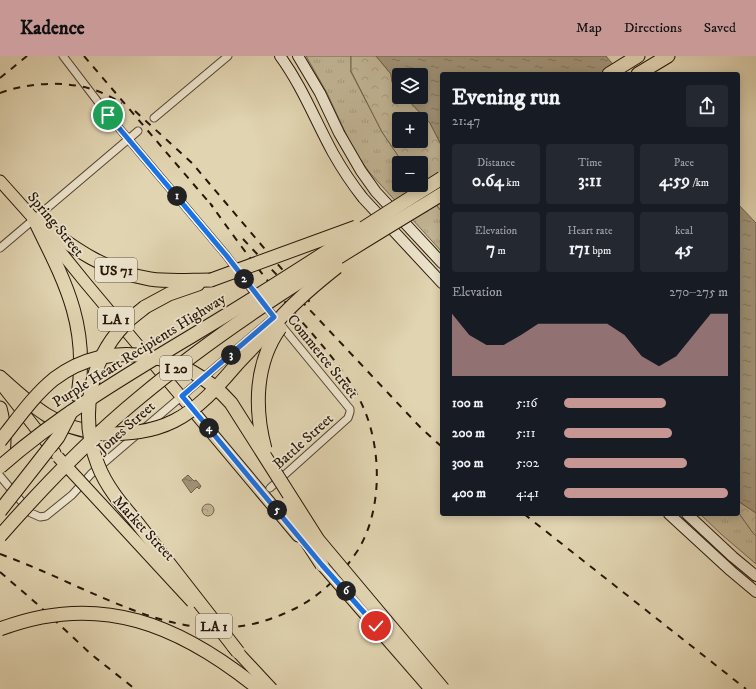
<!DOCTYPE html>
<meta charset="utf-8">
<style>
body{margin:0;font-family:"IM FELL DW Pica",serif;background:#242831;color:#f1f3f6;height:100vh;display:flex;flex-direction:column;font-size:15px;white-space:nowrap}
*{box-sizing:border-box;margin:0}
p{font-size:13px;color:#9ea1a6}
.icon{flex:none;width:22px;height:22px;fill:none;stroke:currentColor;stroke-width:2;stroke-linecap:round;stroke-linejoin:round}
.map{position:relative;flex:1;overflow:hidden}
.side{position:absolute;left:440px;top:16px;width:300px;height:444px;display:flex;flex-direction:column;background:#171b24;border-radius:4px;box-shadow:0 2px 10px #0003}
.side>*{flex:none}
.controls{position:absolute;left:392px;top:12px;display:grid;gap:8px}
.controls a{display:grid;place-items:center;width:36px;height:36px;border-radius:4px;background:#171b24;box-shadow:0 2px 10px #0003;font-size:20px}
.pin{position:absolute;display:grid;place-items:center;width:34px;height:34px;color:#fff;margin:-17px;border:2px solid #fff;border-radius:50%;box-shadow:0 1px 4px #0007}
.km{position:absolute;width:20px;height:20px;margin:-10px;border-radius:50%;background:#222;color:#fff;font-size:11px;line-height:20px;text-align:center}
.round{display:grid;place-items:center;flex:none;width:42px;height:42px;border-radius:4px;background:#242831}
.overview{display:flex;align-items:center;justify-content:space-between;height:68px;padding:0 12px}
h1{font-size:22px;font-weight:700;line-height:30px}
.metrics{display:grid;grid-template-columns:repeat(3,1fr);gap:6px;height:68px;padding:4px 12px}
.metrics div{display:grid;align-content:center;border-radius:4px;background:#242831;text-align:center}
.metrics b{font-size:17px;font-weight:700}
.metrics small{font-size:11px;font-weight:400}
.metrics p{font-size:11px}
.chart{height:112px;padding:8px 12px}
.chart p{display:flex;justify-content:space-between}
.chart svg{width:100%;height:72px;margin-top:4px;fill:#c59692;opacity:.7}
ul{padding:0 12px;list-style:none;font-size:13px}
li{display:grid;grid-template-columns:64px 48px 1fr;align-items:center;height:30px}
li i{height:10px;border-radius:5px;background:#c59692}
header{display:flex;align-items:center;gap:24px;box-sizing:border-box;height:56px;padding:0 20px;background:#c59692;color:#111}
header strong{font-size:19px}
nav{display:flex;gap:22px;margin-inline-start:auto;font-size:14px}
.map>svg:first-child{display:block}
</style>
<header>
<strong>Kadence</strong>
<nav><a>Map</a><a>Directions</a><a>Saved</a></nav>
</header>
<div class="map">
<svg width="756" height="633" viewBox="0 0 756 633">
<defs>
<pattern id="grass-tufts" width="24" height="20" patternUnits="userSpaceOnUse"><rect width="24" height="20" fill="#c1b494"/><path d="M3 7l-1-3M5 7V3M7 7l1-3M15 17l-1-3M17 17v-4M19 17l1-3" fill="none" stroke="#a69a7e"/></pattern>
<pattern id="forest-crowns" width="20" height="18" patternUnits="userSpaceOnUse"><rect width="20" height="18" fill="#c1b494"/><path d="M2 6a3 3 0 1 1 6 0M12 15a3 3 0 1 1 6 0" fill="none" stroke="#a69a7e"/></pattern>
<pattern id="water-ripples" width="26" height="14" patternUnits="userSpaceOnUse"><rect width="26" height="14" fill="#a19378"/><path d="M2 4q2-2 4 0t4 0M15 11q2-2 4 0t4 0" fill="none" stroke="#837760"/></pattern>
</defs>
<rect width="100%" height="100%" fill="#e1d4b1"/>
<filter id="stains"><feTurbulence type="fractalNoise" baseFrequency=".005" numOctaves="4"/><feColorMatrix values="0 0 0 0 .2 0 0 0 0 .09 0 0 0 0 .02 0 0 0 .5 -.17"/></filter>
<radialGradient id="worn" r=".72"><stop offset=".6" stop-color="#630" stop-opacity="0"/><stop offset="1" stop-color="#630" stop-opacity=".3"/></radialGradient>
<!-- grass -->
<g fill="url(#grass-tufts)" stroke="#73654e">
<path d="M306 0H351V16L382 76 403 107H399V129H420L442 156V196L370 117 354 95 327 37Z"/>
<path d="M738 456 753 477 756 480V508L721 478 700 458H738Z"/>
</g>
<!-- forest -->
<g fill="url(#forest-crowns)" stroke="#73654e" fill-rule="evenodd">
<path d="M351 0H376L391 18 392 26 399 34V41H405L430 67 442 90V156L420 129H421V107H403L382 76 351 15ZM399 63H421V85H399Z"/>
<path d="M738 445 756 457V480L753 477 738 456Z"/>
<circle cx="208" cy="454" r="6"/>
</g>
<!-- water -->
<g fill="url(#water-ripples)" stroke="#6f614b">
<path d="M376 0H606L621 18H442V91L430 67 405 41H421V19H399V34L392 26 391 18Z"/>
<path d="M738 148 756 167V457L738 445Z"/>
<path d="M188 419 194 425 196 424 201 430 199 433 197 431 191 437 182 424Z"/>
</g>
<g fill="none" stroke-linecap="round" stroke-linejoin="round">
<defs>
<g id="minor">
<path d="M63 0 108 59 226 199 253 235 350 353V356L348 362 270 432"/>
<path d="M154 62 228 0"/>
<path d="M0 192 138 75"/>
<path d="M0 420 31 457 40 461 46 460 72 439 91 418 113 399 272 263"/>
</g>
<g id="secondary">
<path d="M280 0C302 30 315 64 333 97 342 113 352 128 363 142L442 227"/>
<path d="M298 0 320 37 339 77 361 115 376 136 442 207"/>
<path d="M669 458 731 515 756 536"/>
<path d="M687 458 733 501 756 520"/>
</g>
<g id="primary">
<path d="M0 125 34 163 85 226 298 480"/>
<path d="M0 327 55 397"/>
</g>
<g id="motorway">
<path d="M609 18 638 0"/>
<path d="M638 18 668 0"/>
<path d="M34 163C71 190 103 215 150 223 170 226 191 224 211 224"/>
<path d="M35 165C65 226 89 269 78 340"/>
<path d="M145 251 169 238 198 228"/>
<path d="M0 321C32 350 56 373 101 377"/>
<path d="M0 352C5 371 6 390 0 410"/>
</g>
</defs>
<!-- minor casing -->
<use href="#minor" stroke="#544632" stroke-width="9"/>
<!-- secondary casing -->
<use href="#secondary" stroke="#251608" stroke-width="12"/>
<!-- primary casing -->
<use href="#primary" stroke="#251608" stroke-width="13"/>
<!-- motorway casing -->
<use href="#motorway" stroke="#251608" stroke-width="15"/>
<!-- minor -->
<use href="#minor" stroke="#ece3cc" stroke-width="7"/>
<!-- secondary -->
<use href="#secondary" stroke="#ece3cc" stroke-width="10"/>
<!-- primary -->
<use href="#primary" stroke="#e1d4b1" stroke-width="11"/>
<!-- motorway -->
<use href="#motorway" stroke="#e1d4b1" stroke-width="13"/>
<!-- rail -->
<g stroke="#251608" stroke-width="2" stroke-dasharray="7 7" stroke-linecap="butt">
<path d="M84 0 213 151"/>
<path d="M0 22 27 0"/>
<path d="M0 37C27 27 60 25 88 32 100 35 111 41 122 47"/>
<path d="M135 55 192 107 314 251"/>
<path d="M243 183 421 372 442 391"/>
<path d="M524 458 746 633"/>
<path d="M0 498C27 508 52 519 78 531 147 561 209 590 283 558 315 545 339 523 358 494 382 455 382 395 364 353 347 313 313 280 286 247 259 215 234 181 210 147"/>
<path d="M0 516 36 547 92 599 135 633"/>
</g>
<defs>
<g id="primary-bridge">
<path d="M58 401 192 546"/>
<path d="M322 509 430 633"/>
<path d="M232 590 272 633"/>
</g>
<g id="motorway-bridge">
<path d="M211 224 356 171"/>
<path d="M145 251C138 257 130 262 124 269 89 306 79 361 98 409 106 430 121 448 135 464L238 596"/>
<path d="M103 378C128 378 152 376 174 365 200 352 219 329 237 308 252 292 268 276 283 259 299 242 318 226 337 211"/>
<path d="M0 385C17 364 33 340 54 323 110 280 187 297 231 347L318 484 443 633"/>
<path d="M265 393C254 352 255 307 280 272"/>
<path d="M0 411C69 350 150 306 228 258 300 214 370 167 442 122"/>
<path d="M286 448 300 475 322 509"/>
<path d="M0 455 58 381 71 356"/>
<path d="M0 480C43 431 88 384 139 342 232 264 338 201 442 138"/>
<path d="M0 573C100 535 180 569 259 633"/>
</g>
</defs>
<!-- primary-bridge casing -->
<use href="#primary-bridge" stroke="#251608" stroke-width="13" stroke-linecap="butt"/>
<!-- motorway-bridge casing -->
<use href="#motorway-bridge" stroke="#251608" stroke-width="15" stroke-linecap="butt"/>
<!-- primary-bridge -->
<use href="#primary-bridge" stroke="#e1d4b1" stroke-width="11"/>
<!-- motorway-bridge -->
<use href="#motorway-bridge" stroke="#e1d4b1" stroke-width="13"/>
</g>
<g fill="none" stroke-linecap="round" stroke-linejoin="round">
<defs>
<path id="route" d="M108 59 226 199 274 261 182 340 322 509 376 570"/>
</defs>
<!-- route casing -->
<use href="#route" stroke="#fff" stroke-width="8"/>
<!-- route -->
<use href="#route" stroke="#1a73e8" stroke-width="5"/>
</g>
<g text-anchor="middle" stroke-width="3.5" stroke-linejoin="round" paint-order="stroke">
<!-- shield labels -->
<g fill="#ece3cc" stroke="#615443" stroke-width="1">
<rect x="95" y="202" width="42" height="24" rx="3"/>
<rect x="98" y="251" width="36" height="24" rx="3"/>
<rect x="160" y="300" width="32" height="24" rx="3"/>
<rect x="196" y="558" width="36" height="24" rx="3"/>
</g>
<g font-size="14" font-weight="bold" fill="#251608">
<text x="116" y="219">US 71</text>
<text x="116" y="268">LA 1</text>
<text x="176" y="317">I 20</text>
<text x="214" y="575">LA 1</text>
</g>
<!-- street labels -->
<g font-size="15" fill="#251608" stroke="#ece3cc">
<text transform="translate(56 168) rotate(50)" y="5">Spring Street</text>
<text transform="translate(139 294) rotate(-32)" y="5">Purple Heart Recipients Highway</text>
<text transform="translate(323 300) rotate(51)" y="5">Commerce Street</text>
<text transform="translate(126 371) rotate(-41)" y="5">Jones Street</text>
<text transform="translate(303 385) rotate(-42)" y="5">Battle Street</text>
<text transform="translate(144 472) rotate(47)" y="5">Market Street</text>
</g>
</g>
<rect width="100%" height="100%" filter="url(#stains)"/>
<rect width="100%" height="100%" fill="url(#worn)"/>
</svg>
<div class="controls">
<a><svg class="icon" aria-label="layers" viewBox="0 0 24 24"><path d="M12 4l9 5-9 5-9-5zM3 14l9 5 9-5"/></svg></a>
<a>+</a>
<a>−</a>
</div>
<div class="pin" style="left:108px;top:59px;background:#1e9e55"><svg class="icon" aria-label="arrive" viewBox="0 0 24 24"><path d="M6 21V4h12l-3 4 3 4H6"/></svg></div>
<div class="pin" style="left:376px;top:570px;background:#d93025"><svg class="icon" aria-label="check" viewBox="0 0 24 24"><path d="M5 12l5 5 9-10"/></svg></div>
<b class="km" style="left:177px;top:140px">1</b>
<b class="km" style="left:244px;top:223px">2</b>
<b class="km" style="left:231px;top:299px">3</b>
<b class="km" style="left:209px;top:372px">4</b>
<b class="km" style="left:277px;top:454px">5</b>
<b class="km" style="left:346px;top:535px">6</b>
<section class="side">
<div class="overview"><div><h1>Evening run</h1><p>21:47</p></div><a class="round"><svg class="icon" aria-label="share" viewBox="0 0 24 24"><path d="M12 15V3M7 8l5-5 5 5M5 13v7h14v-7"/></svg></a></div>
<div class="metrics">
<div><p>Distance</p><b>0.64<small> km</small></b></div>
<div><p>Time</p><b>3:11</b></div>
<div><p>Pace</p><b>4:59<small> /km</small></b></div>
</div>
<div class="metrics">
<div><p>Elevation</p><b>7<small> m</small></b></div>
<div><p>Heart rate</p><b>171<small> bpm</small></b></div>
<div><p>kcal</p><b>45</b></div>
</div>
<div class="chart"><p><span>Elevation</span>270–275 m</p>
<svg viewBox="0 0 160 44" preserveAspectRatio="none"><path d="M0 44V6L10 19L20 25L30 25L40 19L50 12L60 12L70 12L80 12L90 12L100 19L110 32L120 38L130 32L140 19L150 6L160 6V44z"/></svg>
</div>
<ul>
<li><b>100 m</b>5:16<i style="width:62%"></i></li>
<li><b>200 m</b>5:11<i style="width:66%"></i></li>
<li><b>300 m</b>5:02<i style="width:75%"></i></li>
<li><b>400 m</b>4:41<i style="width:100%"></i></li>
</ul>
</section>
</div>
